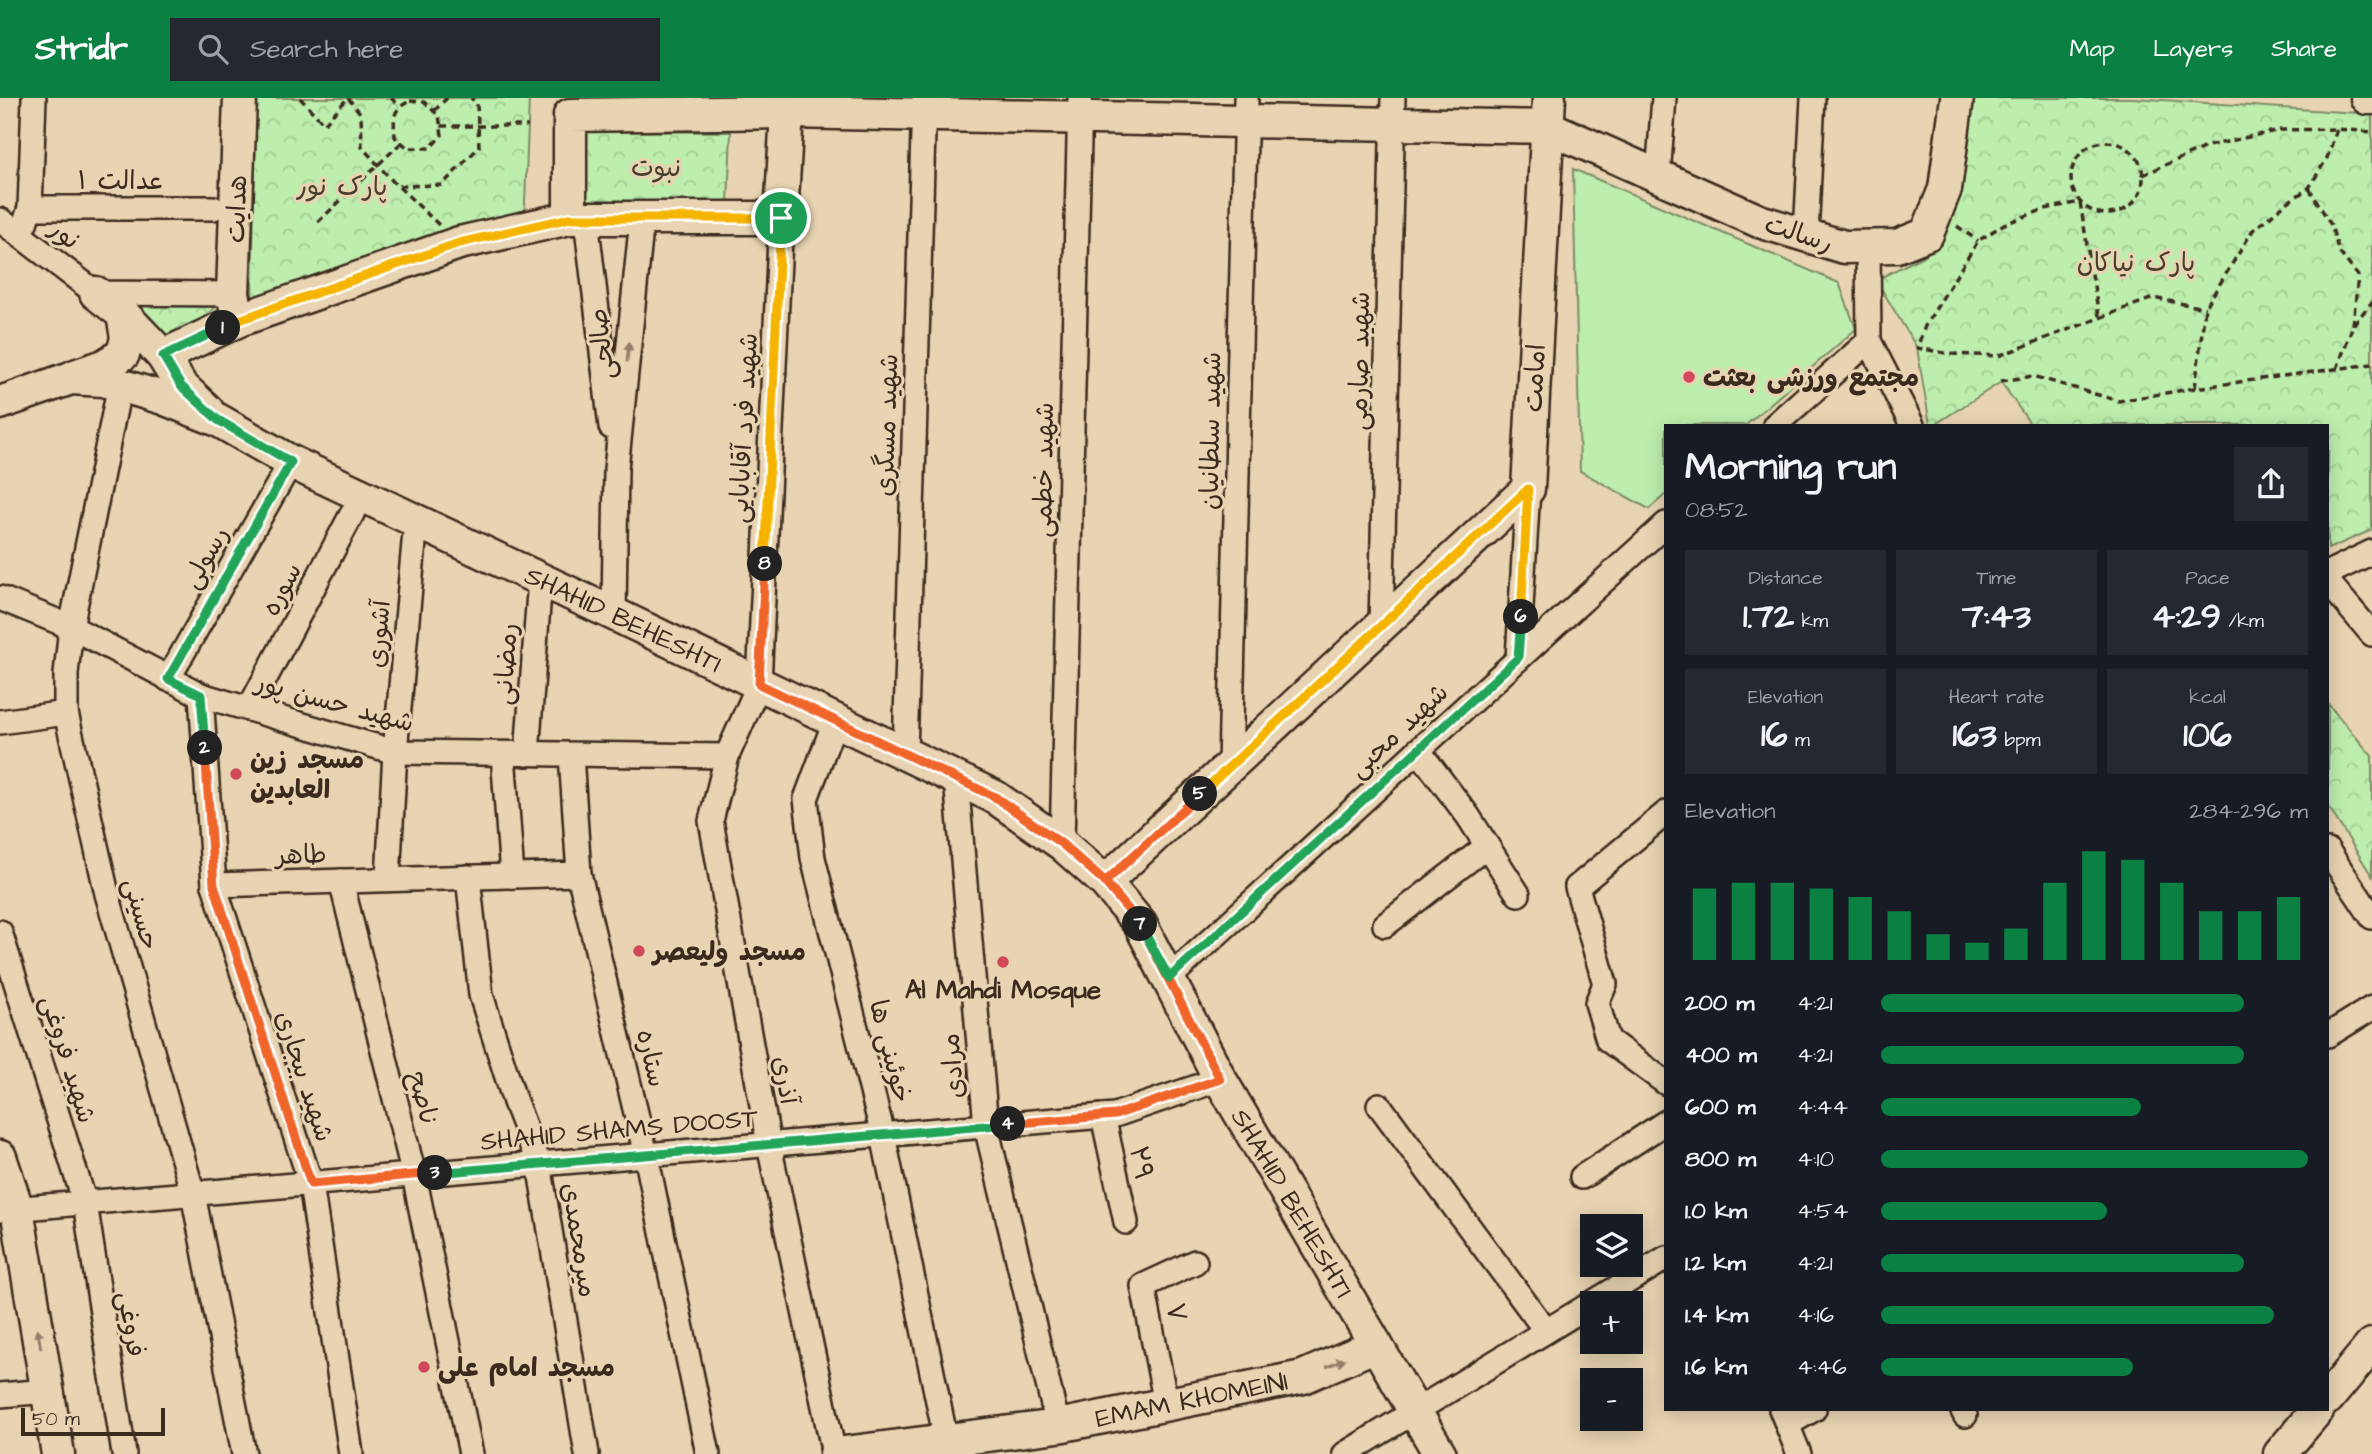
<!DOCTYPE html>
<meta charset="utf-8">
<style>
body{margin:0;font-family:"Architects Daughter","Playpen Sans Arabic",sans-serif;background:#242831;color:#f1f3f6;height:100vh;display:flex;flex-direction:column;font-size:26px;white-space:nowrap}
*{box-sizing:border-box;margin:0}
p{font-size:23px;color:#9ea1a6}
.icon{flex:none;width:38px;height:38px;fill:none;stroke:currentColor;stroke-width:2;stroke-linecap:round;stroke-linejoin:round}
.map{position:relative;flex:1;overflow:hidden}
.sheet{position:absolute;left:1664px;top:326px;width:665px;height:987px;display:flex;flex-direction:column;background:#171b24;border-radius:0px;box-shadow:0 4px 18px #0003}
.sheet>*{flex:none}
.buttons{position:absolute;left:1580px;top:1116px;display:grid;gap:14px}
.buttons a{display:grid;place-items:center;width:63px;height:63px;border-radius:0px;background:#171b24;box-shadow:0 4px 18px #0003;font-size:35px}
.scale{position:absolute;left:21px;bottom:18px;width:144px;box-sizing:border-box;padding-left:7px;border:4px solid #3b2a1e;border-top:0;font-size:19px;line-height:24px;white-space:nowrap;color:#3b2a1e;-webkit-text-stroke:5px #e8d4b2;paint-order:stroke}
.pin{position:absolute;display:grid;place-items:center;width:60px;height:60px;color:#fff;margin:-30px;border:4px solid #fff;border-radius:50%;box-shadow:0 2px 7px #0007}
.km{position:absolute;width:35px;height:35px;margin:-18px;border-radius:50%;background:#222;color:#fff;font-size:19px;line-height:35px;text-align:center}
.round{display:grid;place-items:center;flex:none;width:74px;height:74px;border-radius:0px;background:#242831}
.overview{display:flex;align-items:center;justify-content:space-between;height:119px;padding:0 21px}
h1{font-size:38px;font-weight:700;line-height:52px}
.metrics{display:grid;grid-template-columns:repeat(3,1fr);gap:10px;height:119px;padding:7px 21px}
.metrics div{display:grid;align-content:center;border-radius:0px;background:#242831;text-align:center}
.metrics b{font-size:35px;font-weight:700}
.metrics small{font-size:19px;font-weight:400}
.metrics p{font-size:19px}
.chart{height:196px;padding:14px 21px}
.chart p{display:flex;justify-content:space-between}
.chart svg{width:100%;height:126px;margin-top:7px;stroke:#0b8043;stroke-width:6}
ul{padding:0 21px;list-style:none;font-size:23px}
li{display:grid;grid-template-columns:112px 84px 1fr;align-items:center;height:52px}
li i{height:18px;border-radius:9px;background:#0b8043}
header{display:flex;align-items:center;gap:42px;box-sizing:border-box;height:98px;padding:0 35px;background:#0b8043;color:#fff}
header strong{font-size:33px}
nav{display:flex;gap:38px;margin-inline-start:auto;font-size:24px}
.search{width:490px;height:63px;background:#242831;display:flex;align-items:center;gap:18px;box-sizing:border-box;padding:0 24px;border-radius:0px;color:#9ea1a6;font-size:26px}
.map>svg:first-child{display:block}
</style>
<header>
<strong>Stridr</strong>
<div class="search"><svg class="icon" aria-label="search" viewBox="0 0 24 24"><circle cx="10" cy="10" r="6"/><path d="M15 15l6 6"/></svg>Search here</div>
<nav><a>Map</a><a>Layers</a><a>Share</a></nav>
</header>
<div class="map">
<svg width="2372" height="1356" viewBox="0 0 2372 1356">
<defs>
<pattern id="forest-crowns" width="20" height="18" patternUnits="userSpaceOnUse" patternTransform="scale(1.75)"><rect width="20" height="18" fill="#bdeead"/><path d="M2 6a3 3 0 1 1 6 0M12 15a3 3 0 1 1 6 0" fill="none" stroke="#a3cc94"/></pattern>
</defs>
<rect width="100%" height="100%" fill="#e8d4b2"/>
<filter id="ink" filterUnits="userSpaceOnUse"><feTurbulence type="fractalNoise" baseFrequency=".0143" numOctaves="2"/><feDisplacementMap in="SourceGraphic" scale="14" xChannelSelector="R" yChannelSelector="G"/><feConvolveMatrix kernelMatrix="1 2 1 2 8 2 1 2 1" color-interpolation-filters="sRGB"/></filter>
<g filter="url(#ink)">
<!-- green -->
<path fill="#bdeead" stroke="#7c8c66" stroke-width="2" d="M1573 71 1839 185 1856 231 1746 327H1666V396L1649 411 1580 373Z"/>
<!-- forest -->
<g fill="url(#forest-crowns)" stroke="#7c8c66" stroke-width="2">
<path d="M256 0H529L524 130 252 204Z"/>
<path d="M1974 0H2133L2372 16V432L2328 451V327H2031L2001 284 1934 327H1930L1917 250 1876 182 1927 156C1938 105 1950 46 1974 0Z"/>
<path d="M581 33 731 34 728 104H582Z"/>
<path d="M225 201 172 246 127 202Z"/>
<path d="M2328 606 2372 658V778L2328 708Z"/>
</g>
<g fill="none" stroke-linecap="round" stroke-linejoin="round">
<defs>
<g id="street">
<path d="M1658 78 1664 0"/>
<path d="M30 110H213"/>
<path d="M586 121 611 329"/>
<path d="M0 122 96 195 233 196"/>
<path d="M25 125 30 110 34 0"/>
<path d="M1806 137 1813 0"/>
<path d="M1869 243 1912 327"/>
<path d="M120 286 71 529 66 576V615L107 796 193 1096 244 1356"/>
<path d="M1775 327 1869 243 1868 149"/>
<path d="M2328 475 2372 454"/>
<path d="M2328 484 2372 536"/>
<path d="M0 500 71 529 201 597 395 654 727 658 759 586 781 120"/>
<path d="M614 516 616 371 642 121"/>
<path d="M1381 528 1393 0"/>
<path d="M1518 560 1528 391"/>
<path d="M168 581 291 364"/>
<path d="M201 597 214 787 579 776"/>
<path d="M249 611 362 397"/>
<path d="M835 623 806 701 813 760 883 1037 946 1342"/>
<path d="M0 624 66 615"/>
<path d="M1418 652 1468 718 1518 796"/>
<path d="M503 656 512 778"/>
<path d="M527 656 540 481"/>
<path d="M905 656 924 0"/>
<path d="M571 657 579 776 646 1057 708 1356"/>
<path d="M727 658 711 723 769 1047 834 1356"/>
<path d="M1230 668 1246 0"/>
<path d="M956 681 986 1028 1058 1328"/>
<path d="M1666 715 1577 789 1605 886 1597 905 1608 942 1666 985"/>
<path d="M1062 746 1080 0"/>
<path d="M2328 753 2372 819"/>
<path d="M468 779 481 897 515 1004 539 1066 587 1356"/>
<path d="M388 781 395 654 416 423"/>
<path d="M341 783 414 1077 471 1356"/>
<path d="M214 787 311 1086 351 1356"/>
<path d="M1385 827 1487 748"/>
<path d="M0 834 85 1105 124 1356"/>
<path d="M1169 880 1666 426"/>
<path d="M2328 937 2372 910"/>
<path d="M1379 1007 1546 1233"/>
<path d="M1103 1018 1126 1124"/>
<path d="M1582 1079 1666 1024"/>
<path d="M0 1112 1115 1017 1220 981"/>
<path d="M0 1297 48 1293"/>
<path d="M1166 1306 1143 1188 1195 1164"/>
<path d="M1781 1311 1799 1356"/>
<path d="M1962 1311 1965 1317"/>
<path d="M1788 1326 1814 1311"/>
<path d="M1345 1356 1666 1160"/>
</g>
<g id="secondary">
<path d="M2367 0H2372"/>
<path d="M570 120V17L787 14 1548 29 1759 123 1844 149 1897 148 1927 136 1945 91 1957 0"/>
<path d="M96 195 123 216 163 258 181 288 207 312"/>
<path d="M239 222 233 196 240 0"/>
<path d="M163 258 239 222 459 145 570 120H781L787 14"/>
<path d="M75 278 104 268 123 256 127 240 123 216"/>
<path id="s1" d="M0 305 71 280 103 282 163 300 218 322 291 364 614 516 995 699 1062 746 1105 784 1140 826 1220 981 1440 1356"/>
<path d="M1105 784 1528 391 1549 0"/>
<path d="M0 1059 17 1111 58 1356"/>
<path d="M2328 1300 2372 1247"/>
<path id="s2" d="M836 1356 1058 1328 1303 1279 1376 1247"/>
<path d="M2280 1356 2318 1311"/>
</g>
</defs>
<!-- street casing -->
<use href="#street" stroke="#3b2a1e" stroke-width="28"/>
<!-- secondary casing -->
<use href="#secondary" stroke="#3b2a1e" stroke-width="37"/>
<!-- path -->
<g stroke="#3b2a1e" stroke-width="3.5" stroke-dasharray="7 5" stroke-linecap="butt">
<path d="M300 0 324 26 348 0"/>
<path d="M348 0 361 16 362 49 397 88 442 87 479 49 477 6 471 0"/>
<path d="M391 0 399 8"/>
<path d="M410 3 424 4 439 18 442 37 430 50H408L395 39C394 20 391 12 410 3Z"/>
<path d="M434 13 447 0"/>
<path d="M441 28H528"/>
<circle cx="2107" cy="80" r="36"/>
<path d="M2143 77 2208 48 2280 32 2337 31 2372 34"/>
<path d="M399 89 439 127"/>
<path d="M2309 90 2331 127 2339 154 2358 178 2353 227"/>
<path d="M318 124 402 44"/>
<path d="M1957 128 1978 143"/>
<path d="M2099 218 2080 104 2045 111 2004 126 1978 143 1925 228 1917 250 1951 256 1998 258 2153 200 2205 210"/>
<path d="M2337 271 2353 227 2372 204"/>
<path d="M2001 283 2033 278 2119 303 2195 290 2372 266"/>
<path d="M2195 290 2205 210 2253 132 2285 106 2309 90 2327 60 2337 31"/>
</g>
<!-- street -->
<use href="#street" stroke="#e8d4b2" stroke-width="23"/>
<!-- secondary -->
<use href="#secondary" stroke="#e8d4b2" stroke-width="32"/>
</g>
<!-- one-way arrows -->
<defs><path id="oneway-solid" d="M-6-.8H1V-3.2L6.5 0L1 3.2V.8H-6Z" transform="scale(1.75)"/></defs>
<g fill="#927f68">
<use href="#oneway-solid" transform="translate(628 254) rotate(-84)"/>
<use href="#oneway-solid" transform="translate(39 1240) rotate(-100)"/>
<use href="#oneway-solid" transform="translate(1336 1265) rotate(-23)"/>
</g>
</g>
<g fill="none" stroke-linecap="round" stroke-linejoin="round" filter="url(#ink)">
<defs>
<path id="split-1" d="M223 230 239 222 459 145 570 120H781"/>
<path id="split-2" d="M205 650 201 597 168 581 291 364 218 322 181 288 163 258 223 230"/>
<path id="split-3" d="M205 650 214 787 311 1086 435 1075"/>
<path id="split-4" d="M435 1075 1008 1026"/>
<path id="split-5" d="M1008 1026 1115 1017 1220 981 1140 826 1105 784 1200 696"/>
<path id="split-6" d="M1200 696 1528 391 1521 519"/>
<path id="split-7" d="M1140 826 1169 880 1518 560 1521 519"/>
<path id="split-8" d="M765 466 759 586 995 699 1062 746 1105 784 1140 826"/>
<path id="split-9" d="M765 466 781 120"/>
</defs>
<!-- split-1 casing -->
<use href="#split-1" stroke="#fff" stroke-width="14"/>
<!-- split-2 casing -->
<use href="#split-2" stroke="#fff" stroke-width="14"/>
<!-- split-3 casing -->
<use href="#split-3" stroke="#fff" stroke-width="14"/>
<!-- split-4 casing -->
<use href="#split-4" stroke="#fff" stroke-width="14"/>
<!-- split-5 casing -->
<use href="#split-5" stroke="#fff" stroke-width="14"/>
<!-- split-6 casing -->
<use href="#split-6" stroke="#fff" stroke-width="14"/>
<!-- split-7 casing -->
<use href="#split-7" stroke="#fff" stroke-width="14"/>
<!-- split-8 casing -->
<use href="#split-8" stroke="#fff" stroke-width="14"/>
<!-- split-9 casing -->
<use href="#split-9" stroke="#fff" stroke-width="14"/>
<!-- split-1 -->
<use href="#split-1" stroke="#f5b400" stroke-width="9"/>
<!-- split-2 -->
<use href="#split-2" stroke="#22a559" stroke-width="9"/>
<!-- split-3 -->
<use href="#split-3" stroke="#f0652b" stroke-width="9"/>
<!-- split-4 -->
<use href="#split-4" stroke="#22a559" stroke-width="9"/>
<!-- split-5 -->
<use href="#split-5" stroke="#f0652b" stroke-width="9"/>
<!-- split-6 -->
<use href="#split-6" stroke="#f5b400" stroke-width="9"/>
<!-- split-7 -->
<use href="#split-7" stroke="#22a559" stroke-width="9"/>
<!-- split-8 -->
<use href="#split-8" stroke="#f0652b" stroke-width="9"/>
<!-- split-9 -->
<use href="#split-9" stroke="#f5b400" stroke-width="9"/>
</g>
<!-- markers -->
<g fill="#d1495b" stroke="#e8d4b2" stroke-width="2.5">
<circle cx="1689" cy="279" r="7"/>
<circle cx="236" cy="676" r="7"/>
<circle cx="639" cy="853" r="7"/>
<circle cx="1003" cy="864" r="7"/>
<circle cx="424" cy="1269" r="7"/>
</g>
<g text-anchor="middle" stroke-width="6" stroke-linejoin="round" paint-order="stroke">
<!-- park labels -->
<g font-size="26" fill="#483e2c" stroke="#e8d4b2">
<text x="656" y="78">نبوت</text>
<text x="342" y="97">پارک نور</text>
<text x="2136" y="173">پارک نیاکان</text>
</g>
<!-- street labels -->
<g font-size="26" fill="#3b2a1e" stroke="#e8d4b2">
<text x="121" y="91">عدالت ۱</text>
<text transform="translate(236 111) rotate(-88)" y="9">هدایت</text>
<text transform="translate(1799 135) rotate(18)" y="9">رسالت</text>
<text transform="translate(65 136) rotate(37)" y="9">نور</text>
<text transform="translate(601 246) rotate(-97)" y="9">صالحی</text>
<text transform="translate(1359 263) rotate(-89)" y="9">شهید صارمی</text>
<text transform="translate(1534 280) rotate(-87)" y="9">امامت</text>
<text transform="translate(886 327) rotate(-88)" y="9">شهید مسگری</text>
<text transform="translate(743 330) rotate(-87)" y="9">شهید فرد آقابابایی</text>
<text transform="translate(1210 333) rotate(-89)" y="9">شهید سلطانیان</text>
<text transform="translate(1043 372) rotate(-89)" y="9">شهید خطمی</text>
<text transform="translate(205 459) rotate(-60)" y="9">رسولی</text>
<text transform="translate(281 491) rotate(-62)" y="9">سوره</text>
<text dy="9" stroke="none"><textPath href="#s1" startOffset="681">SHAHID BEHESHTI</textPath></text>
<text transform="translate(378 536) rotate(-85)" y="9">آشوری</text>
<text transform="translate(505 566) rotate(-86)" y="9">رمضانی</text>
<text transform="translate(335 604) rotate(15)" y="9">شهید حسن پور</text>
<text transform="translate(1398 632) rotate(-43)" y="9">شهید محبی</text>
<text transform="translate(301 756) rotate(-2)" y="9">طاهر</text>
<text transform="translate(142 816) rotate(75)" y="9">حسینی</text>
<text transform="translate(891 953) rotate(76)" y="9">خوئینی ها</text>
<text transform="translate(652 960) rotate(77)" y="9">ستاره</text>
<text transform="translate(69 961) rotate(73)" y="9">شهید فروغی</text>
<text transform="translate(952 968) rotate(-95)" y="9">مرادی</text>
<text transform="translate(305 978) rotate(72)" y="9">شهید بیجاری</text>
<text transform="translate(786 982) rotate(80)" y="9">آذری</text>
<text transform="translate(424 1000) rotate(76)" y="9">ناصح</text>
<text transform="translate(619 1031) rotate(-5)" y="9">SHAHID SHAMS DOOST</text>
<text transform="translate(1142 1065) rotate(78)" y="9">۲۹</text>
<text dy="9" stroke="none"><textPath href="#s1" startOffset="1605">SHAHID BEHESHTI</textPath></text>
<text transform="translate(580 1142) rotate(81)" y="9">میرمحمدی</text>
<text transform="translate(1177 1214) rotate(79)" y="9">۷</text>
<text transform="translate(132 1226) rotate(81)" y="9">فروغی</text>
<text dy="9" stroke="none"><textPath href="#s2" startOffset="360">EMAM KHOMEINI</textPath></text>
</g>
<!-- poi labels -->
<g font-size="26" font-weight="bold" fill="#3b2a1e" stroke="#e8d4b2" text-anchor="start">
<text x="1703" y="288">مجتمع ورزشی بعثت</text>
<text x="250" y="670">مسجد زین<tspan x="250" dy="30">العابدین</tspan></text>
<text x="653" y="862">مسجد ولیعصر</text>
<text x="1003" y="900" text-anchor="middle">Al Mahdi Mosque</text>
<text x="438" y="1278">مسجد امام علی</text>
</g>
</g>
</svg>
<div class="buttons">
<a><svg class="icon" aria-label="layers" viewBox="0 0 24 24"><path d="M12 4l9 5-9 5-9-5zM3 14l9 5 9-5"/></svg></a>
<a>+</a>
<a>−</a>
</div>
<div class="scale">50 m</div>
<div class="pin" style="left:781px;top:120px;background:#1e9e55"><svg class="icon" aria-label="arrive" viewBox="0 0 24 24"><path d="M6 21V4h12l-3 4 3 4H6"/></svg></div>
<b class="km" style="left:223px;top:230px">1</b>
<b class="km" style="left:205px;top:650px">2</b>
<b class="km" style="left:435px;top:1075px">3</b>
<b class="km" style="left:1008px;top:1026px">4</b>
<b class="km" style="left:1200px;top:696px">5</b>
<b class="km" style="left:1521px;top:519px">6</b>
<b class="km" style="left:1140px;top:826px">7</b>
<b class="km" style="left:765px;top:466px">8</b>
<section class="sheet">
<div class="overview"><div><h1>Morning run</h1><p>08:52</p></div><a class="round"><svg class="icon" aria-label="share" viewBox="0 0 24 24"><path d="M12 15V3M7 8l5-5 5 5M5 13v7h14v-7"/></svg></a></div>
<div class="metrics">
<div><p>Distance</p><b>1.72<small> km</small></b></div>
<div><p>Time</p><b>7:43</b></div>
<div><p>Pace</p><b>4:29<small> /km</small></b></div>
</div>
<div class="metrics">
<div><p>Elevation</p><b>16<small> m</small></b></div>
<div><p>Heart rate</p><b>163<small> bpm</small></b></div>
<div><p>kcal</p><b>106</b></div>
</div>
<div class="chart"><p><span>Elevation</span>284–296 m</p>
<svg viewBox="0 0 160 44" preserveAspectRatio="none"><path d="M5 44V19M15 44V17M25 44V17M35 44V19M45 44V22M55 44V27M65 44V35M75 44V38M85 44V33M95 44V17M105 44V6M115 44V9M125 44V17M135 44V27M145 44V27M155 44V22"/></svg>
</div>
<ul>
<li><b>200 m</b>4:21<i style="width:85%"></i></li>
<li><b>400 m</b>4:21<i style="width:85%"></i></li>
<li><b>600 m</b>4:44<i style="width:61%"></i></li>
<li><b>800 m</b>4:10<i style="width:100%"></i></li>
<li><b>1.0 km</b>4:54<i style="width:53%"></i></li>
<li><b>1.2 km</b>4:21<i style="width:85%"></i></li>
<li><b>1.4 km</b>4:16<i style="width:92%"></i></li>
<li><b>1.6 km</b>4:46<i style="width:59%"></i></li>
</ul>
</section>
</div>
